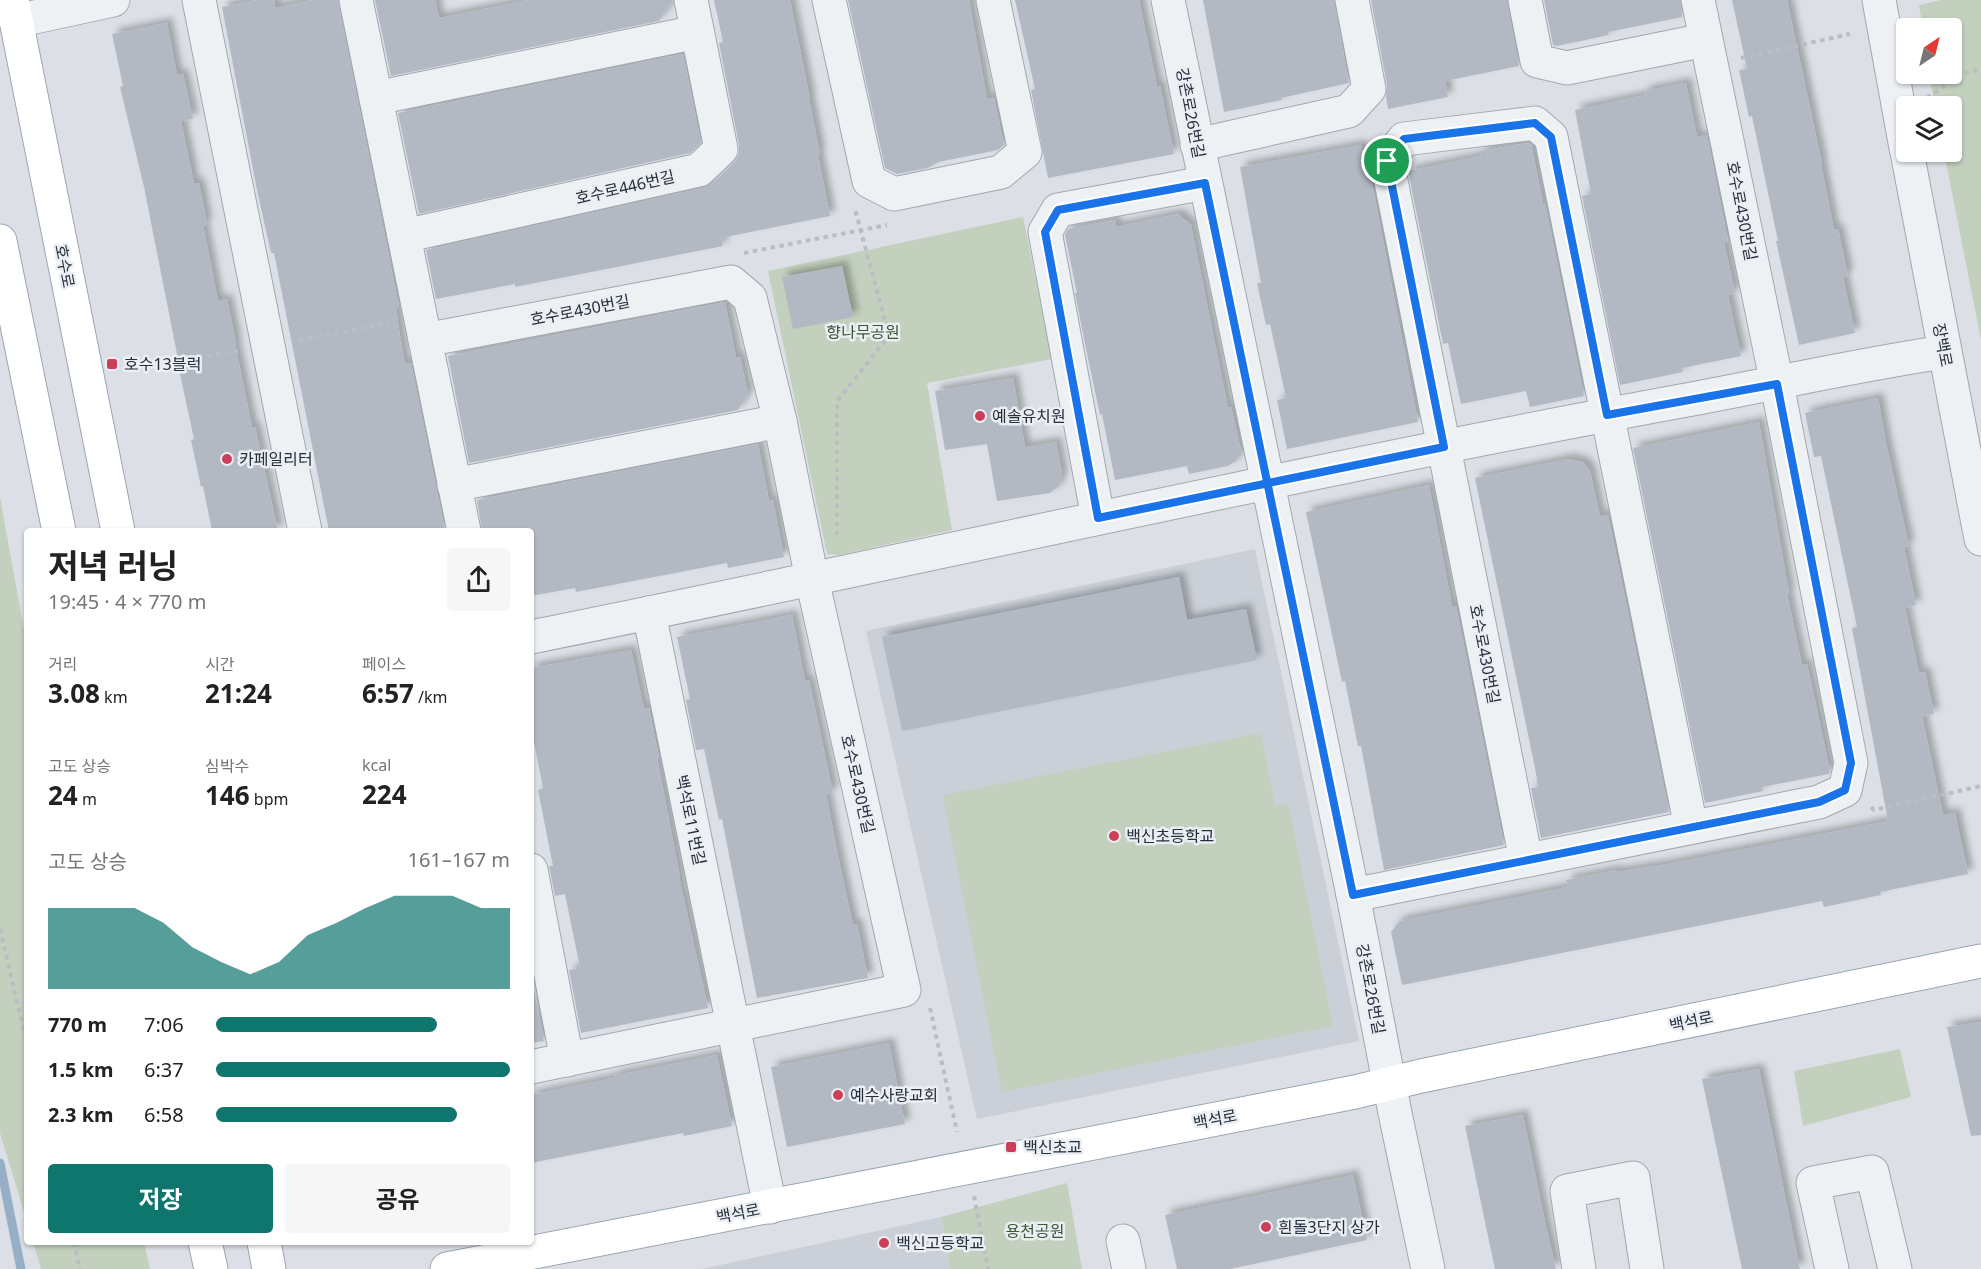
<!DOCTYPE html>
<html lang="ko">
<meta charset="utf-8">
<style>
body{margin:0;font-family:"Noto Sans","Noto Sans KR",sans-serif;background:#f6f6f6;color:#222;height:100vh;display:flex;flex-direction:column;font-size:22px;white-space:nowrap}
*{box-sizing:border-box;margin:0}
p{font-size:20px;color:#767676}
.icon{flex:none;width:33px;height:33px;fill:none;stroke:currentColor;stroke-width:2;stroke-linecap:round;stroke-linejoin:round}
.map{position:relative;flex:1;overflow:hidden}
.details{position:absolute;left:24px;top:528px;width:510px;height:717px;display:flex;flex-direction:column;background:#fff;border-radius:6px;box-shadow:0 2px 4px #0004}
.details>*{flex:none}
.needle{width:39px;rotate:35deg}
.tools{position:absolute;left:1896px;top:18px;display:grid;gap:12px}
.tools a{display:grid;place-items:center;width:66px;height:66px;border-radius:6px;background:#fff;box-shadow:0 2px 4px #0004;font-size:30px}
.pin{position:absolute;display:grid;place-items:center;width:51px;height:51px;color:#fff;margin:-26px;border:3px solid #fff;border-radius:50%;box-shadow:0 2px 6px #0007}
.round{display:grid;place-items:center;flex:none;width:63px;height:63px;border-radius:6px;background:#f6f6f6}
.overview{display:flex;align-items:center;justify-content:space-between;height:102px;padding:0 24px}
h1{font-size:33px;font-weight:700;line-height:45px}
.stats{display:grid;grid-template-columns:repeat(3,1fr);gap:9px;height:102px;padding:6px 24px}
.stats div{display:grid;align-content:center}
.stats b{font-size:26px;font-weight:700}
.stats small{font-size:16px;font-weight:400}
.stats p{font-size:16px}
.chart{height:168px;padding:12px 24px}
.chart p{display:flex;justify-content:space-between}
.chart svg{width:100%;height:108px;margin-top:6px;fill:#0f766e;opacity:.7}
.action{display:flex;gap:12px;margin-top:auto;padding:12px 24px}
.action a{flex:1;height:69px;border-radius:6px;background:#0f766e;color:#fff;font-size:24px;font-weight:700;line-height:69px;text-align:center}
.action a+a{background:#f6f6f6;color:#222}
ul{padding:0 24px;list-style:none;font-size:20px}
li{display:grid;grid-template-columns:96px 72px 1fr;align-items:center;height:45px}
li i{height:15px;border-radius:8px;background:#0f766e}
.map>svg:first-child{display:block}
</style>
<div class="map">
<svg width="1981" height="1269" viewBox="0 0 1981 1269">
<defs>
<filter id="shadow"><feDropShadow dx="5.5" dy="-5.5" stdDeviation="3" flood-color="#0004"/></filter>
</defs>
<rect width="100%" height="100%" fill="#dce0e6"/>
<!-- built -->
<g fill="#cacfd8">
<path d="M1255 549 1359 1041 977 1119 866 631Z"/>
<path d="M941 1217 950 1269H702Z"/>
</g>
<!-- green -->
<g fill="#c2d0bd">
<path d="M1941 0H1981V340L1944 152H1952V106H1935L1929 74H1952V28H1923L1919 5Z"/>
<path d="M1023 217 1052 359 927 383 952 530 839 555 827 554 768 271Z"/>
<path d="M0 497 27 646V1222L0 1133Z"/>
<path d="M1261 733 1275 806 1288 803 1333 1026 1002 1092 943 795Z"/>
<path d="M1900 1049 1911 1097 1803 1126 1794 1071Z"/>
<path d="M1067 1183 1082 1269H950L941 1217Z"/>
<path d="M33 1242H144L150 1269H41Z"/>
</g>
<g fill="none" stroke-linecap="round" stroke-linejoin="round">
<!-- stream -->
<path stroke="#96afc7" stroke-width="9" d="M0 1163 21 1269"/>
</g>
<!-- building -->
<g fill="#b3b9c3" filter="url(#shadow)">
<path d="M257 0H274L275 8 313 0H338L399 307H396L399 330 405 364 411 363 445 531H329L274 253H271L257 190 222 7Z"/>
<path d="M375 0H435L439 18 528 0H673L659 21 391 76Z"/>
<path d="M714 0H790L810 99H809L820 154 818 155 830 216 721 238 723 246 515 287V284L436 299 426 250 703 188 712 184 734 163 739 154V145L719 43 723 42Z"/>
<path d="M848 0H969L987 99 994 98 1004 145 998 150 938 162 928 168 897 174 885 168Z"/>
<path d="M1015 0H1139L1157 86H1160L1174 154 1048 178 1031 90 1035 89Z"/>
<path d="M1203 0H1334L1349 83 1281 98 1282 100 1224 112Z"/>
<path d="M1371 0H1507L1519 66 1445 81 1448 97 1388 109 1386 97 1387 85Z"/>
<path d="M1544 0H1680L1682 17 1608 32 1609 35 1557 46 1553 45Z"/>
<path d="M1732 0H1787L1822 164H1821L1834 230 1838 229 1848 276 1843 277 1855 333 1799 345 1776 241H1778L1752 116 1749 117 1739 70 1747 69Z"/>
<path d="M167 23 177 75 183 74 193 119 181 121 194 184 199 183 207 224 203 225 218 301 227 299 236 343 235 344 252 427H255L278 531H212L203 486 201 487 191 440 194 439 179 369H180L144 187 120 87 123 86 112 34Z"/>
<path d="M683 54 701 143 690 153 419 214 398 113Z"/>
<path d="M1686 83 1697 137 1707 135 1728 241 1724 242 1735 293 1728 295 1741 356 1682 368 1683 372 1620 385 1582 196 1591 194 1575 110 1645 95 1644 91Z"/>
<path d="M1529 143 1531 144 1543 203H1545L1584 396 1530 407 1526 391 1461 404 1448 343 1443 344 1408 171 1481 156 1480 151Z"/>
<path d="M1361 145 1368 179 1371 178 1418 422 1287 449 1277 400 1286 398 1270 324 1266 325 1257 283H1261L1240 167Z"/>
<path d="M1178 214 1191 225 1228 408 1231 407 1241 451 1236 461 1228 466 1189 474 1187 466 1115 480 1102 414 1100 415 1085 344 1075 293H1077L1065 235 1068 229 1115 220 1116 227Z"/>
<path d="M842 266 853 317 793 329 782 277Z"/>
<path d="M725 302 736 357H740L748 394 738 410 469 463 448 356Z"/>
<path d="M1013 378 1025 447 1056 442 1062 474 1059 486 1050 493 997 501 987 444 945 450 935 391Z"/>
<path d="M1878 398 1886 443 1909 546 1904 547 1916 605 1905 608 1919 673 1925 672 1934 714 1922 716 1943 815 1955 813 1968 874 1880 892 1881 895 1824 907 1822 901 1402 985 1391 932 1400 921 1568 887 1566 880 1617 870V872L1668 864 1888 821 1852 628 1857 627 1821 456 1814 457 1805 413Z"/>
<path d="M1759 422 1789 593 1787 594 1802 665 1807 664 1830 771 1829 774 1762 787 1763 791 1705 803 1633 448Z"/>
<path d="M758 444 769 501 773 500 784 557 728 568 727 563 576 592 575 588 531 596V531H482L477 500Z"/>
<path d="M1568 459 1583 462 1590 471 1600 516 1608 515 1669 812 1541 838 1531 788 1538 787 1536 773 1475 478Z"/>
<path d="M1429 485 1452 606H1456L1504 845 1384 870 1361 746H1358L1345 681 1342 682 1306 512Z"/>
<path d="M1179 577 1187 620 1246 609 1257 660 902 731 882 637Z"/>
<path d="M792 615 805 681 809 680 833 793 826 794 840 866 853 925 857 924 868 978 757 998 722 819 719 820 704 749 696 750 686 700 690 699 677 637Z"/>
<path d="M631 650 644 709 649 708 659 758H657L680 877H679L708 1008 581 1033 569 970 580 968 565 894 555 896 549 866H553L538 790 543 788 531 727V668Z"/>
<path d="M531 977 544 1041 531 1043Z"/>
<path d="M1981 1022V1135L1971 1136 1947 1027Z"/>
<path d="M889 1043 905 1124 787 1147 771 1067Z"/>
<path d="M717 1055 732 1126 684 1136 683 1133 531 1163V1095L613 1078V1076Z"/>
<path d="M1759 1069 1779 1167 1800 1269H1742L1702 1079Z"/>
<path d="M1523 1115 1546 1227 1556 1269H1495L1489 1241 1465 1126Z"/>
<path d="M1353 1175 1367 1240 1230 1269H1177L1165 1215Z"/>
</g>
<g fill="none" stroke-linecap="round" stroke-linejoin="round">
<defs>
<g id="minor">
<path d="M199 0 305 531"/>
<path d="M356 0 464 531"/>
<path d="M829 0 869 181 894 194 1001 172 1025 152 993 0"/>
<path d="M1168 0 1353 895 1395 1113 1428 1269"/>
<path d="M1525 0 1537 61 1567 68 1705 40"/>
<path d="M1879 0 1906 148"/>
<path d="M16 21 113 0"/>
<path d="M376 98 697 32"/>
<path d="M1197 145 1349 111 1369 89 1352 0"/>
<path d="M1907 152 1981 539"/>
<path d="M404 236 699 170 721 149 691 0"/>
<path d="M425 340 731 282 750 298 780 421 812 579 904 990 531 1067"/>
<path d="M454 485 780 421"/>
<path d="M1098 518 1045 232 1058 210 1205 183"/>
<path d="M649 613 770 1207"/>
<path d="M531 637C915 560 1296 472 1681 401 1769 385 1856 365 1944 352"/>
<path d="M1526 860 1387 161 1404 139 1535 123 1551 137 1691 827"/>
<path d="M531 870 567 1060"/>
<path d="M1353 895 1819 802 1845 790 1851 763 1777 384 1698 0"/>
<path d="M1123 1241 1129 1269"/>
<path d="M1579 1269 1567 1191 1633 1178 1647 1269"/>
<path d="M1832 1269 1813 1183 1872 1172 1895 1269"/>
</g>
<g id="major">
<path d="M12 0 118 531"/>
<path d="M0 241 59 531"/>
<path d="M205 1242 211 1269"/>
<path d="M264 1242 269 1269"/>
<path d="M447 1269 1355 1092 1421 1076 1981 961"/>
</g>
</defs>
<!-- minor casing -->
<use href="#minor" stroke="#a2a7b0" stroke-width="35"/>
<!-- major casing -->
<use href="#major" stroke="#9ba5b2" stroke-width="35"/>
<!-- path -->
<g stroke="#babec4" stroke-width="4" stroke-dasharray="4.5 4.5" stroke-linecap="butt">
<path d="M1741 58 1850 34"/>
<path d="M1927 98 1960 75 1981 69"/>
<path d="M744 253 887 225"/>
<path d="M299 340 389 323"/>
<path d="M136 368 238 351"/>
<path d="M837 535V401L889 336 855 209"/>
<path d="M1871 807 1874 810 1981 786"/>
<path d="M0 929 27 1044"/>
<path d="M930 1008 957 1132"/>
<path d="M974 1196 988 1269"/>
<path d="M74 1242 80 1269"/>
</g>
<!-- minor -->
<use href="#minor" stroke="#eef1f4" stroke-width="33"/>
<!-- major -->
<use href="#major" stroke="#fff" stroke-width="33"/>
</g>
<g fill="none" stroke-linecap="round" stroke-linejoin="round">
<defs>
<path id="route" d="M1387 161 1444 447 1098 518 1045 232 1058 210 1205 183 1353 895 1819 802 1845 790 1851 763 1777 384 1607 415 1551 137 1535 123 1404 139 1387 161"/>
</defs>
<!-- route casing -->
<use href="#route" stroke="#fff" stroke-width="12"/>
<!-- route -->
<use href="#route" stroke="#1a73e8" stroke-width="8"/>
</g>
<!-- markers -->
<g fill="#cd3f58" stroke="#ebeff4" stroke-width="2">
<rect x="106" y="358" width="12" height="12" rx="3"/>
<circle cx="980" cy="416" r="6"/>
<circle cx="227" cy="459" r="6"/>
<circle cx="1114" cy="836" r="6"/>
<circle cx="838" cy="1095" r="6"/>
<rect x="1005" y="1141" width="12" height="12" rx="3"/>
<circle cx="1266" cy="1227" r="6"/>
<circle cx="884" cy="1243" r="6"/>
</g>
<g text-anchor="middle" stroke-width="5" stroke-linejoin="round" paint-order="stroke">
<!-- street labels -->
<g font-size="16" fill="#262e3c" stroke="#ebeff4">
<text transform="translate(1191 113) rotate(79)" y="6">강촌로26번길</text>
<text transform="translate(625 187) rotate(-13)" y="6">호수로446번길</text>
<text transform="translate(1742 211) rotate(79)" y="6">호수로430번길</text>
<text transform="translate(65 266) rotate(79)" y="6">호수로</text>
<text transform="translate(580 310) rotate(-11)" y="6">호수로430번길</text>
<text transform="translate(1943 345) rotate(79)" y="6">장백로</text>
<text transform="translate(1485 654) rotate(79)" y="6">호수로430번길</text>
<text transform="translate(858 784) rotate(77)" y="6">호수로430번길</text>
<text transform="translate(691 820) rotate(78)" y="6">백석로11번길</text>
<text transform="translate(1371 989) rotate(79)" y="6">강촌로26번길</text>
<text transform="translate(1691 1021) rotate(-12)" y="6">백석로</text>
<text transform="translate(1215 1119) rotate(-11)" y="6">백석로</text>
<text transform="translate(738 1213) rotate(-11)" y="6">백석로</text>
</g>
<!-- park labels -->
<g font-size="16" fill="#3b5833" stroke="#ebeff4">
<text x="863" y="338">향나무공원</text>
<text x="1035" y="1237">용천공원</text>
</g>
<!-- poi labels -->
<g font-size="16" fill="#262e3c" stroke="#ebeff4" text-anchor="start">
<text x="124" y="370">호수13블럭</text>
<text x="992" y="422">예솔유치원</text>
<text x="239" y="465">카페일리터</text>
<text x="1126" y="842">백신초등학교</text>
<text x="850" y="1101">예수사랑교회</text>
<text x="1023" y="1153">백신초교</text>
<text x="1278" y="1233">흰돌3단지 상가</text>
<text x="896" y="1249">백신고등학교</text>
</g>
</g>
</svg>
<div class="tools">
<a><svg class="needle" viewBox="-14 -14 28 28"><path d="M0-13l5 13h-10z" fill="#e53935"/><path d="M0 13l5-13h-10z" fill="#767676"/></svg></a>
<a><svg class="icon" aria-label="layers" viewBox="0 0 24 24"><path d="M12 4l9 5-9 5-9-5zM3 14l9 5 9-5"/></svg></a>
</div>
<div class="pin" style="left:1387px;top:161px;background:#1e9e55"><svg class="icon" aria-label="arrive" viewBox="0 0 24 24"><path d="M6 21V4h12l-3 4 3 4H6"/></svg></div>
<section class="details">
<div class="overview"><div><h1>저녁 러닝</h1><p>19:45 · 4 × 770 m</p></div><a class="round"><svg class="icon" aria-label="share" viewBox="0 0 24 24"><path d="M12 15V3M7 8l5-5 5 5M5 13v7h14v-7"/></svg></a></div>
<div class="stats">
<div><p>거리</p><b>3.08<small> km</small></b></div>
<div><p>시간</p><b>21:24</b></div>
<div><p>페이스</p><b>6:57<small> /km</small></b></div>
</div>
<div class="stats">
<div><p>고도 상승</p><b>24<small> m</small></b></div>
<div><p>심박수</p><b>146<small> bpm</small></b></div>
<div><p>kcal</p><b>224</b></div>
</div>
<div class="chart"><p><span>고도 상승</span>161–167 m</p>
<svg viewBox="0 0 160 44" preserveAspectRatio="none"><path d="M0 44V11L10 11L20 11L30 11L40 17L50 27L60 33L70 38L80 33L90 22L100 17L110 11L120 6L130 6L140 6L150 11L160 11V44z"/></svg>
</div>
<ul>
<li><b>770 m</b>7:06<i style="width:75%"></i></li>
<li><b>1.5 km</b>6:37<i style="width:100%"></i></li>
<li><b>2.3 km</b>6:58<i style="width:82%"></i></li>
</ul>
<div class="action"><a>저장</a><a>공유</a></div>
</section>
</div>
